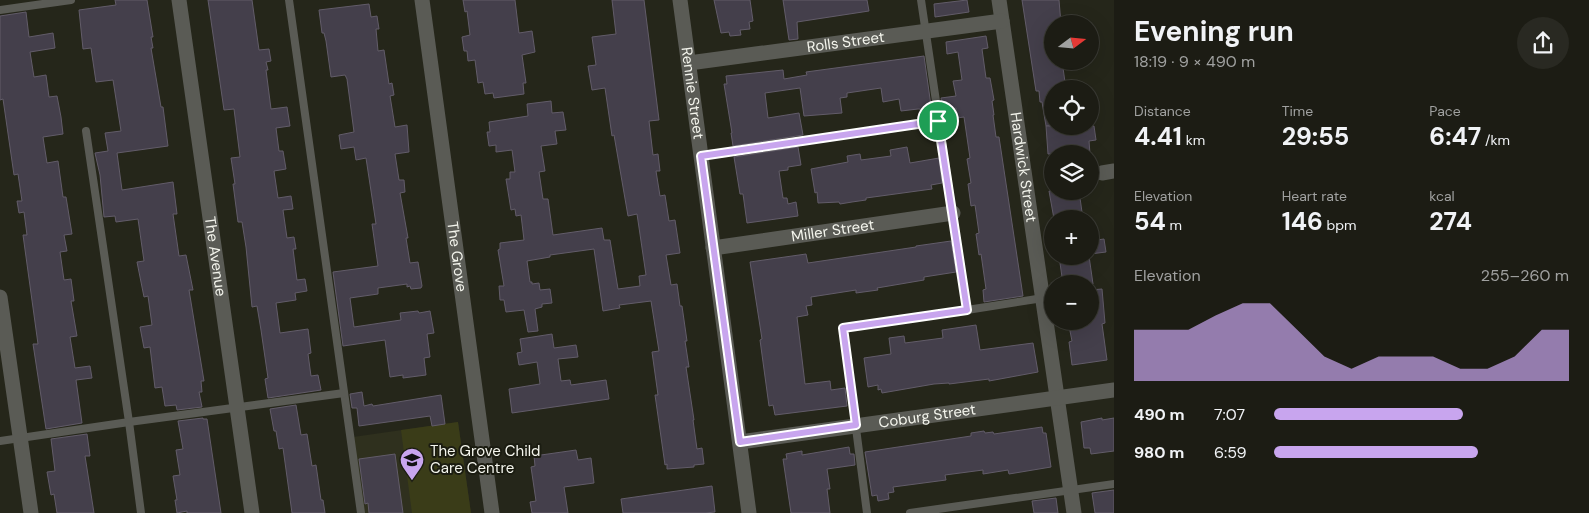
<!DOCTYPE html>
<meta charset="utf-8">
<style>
body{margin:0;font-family:"DM Sans",sans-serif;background:#292922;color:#f1f3f6;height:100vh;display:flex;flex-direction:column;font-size:19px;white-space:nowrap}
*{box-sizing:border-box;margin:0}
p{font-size:16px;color:#a0a1a0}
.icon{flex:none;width:28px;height:28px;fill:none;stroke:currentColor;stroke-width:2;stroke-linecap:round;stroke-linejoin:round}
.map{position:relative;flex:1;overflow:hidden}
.sheet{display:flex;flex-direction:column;background:#1c1c14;width:475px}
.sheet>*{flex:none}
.needle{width:32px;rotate:74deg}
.fabs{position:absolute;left:1044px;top:15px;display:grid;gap:10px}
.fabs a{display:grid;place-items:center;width:55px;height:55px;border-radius:50%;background:#1c1c14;box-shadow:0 5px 20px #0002,0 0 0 1px #3a3a34;font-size:25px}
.pin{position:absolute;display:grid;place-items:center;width:42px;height:42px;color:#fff;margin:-21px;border:2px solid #fff;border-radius:50%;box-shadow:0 1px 5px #0007}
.round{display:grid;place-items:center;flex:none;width:52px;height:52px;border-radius:26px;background:#292922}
.summary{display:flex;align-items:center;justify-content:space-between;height:85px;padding:0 20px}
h1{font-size:28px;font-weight:700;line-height:38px}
.stats{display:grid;grid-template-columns:repeat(3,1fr);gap:8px;height:85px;padding:5px 20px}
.stats div{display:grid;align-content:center}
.stats b{font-size:25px;font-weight:700}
.stats small{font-size:14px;font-weight:400}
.stats p{font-size:14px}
.chart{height:140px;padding:10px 20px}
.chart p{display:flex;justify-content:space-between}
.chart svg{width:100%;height:90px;margin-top:5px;fill:#c8a5ee;opacity:.7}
ul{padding:0 20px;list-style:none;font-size:16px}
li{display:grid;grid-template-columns:80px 60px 1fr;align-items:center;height:38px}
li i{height:12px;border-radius:6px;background:#c8a5ee}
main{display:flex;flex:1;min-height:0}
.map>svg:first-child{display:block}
</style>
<main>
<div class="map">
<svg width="1114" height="513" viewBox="0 0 1114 513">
<rect width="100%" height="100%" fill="#25261a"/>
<!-- built -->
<path fill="#2f301e" d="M458 422 471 513H364L353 437Z"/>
<!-- green -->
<path fill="#3a3c18" d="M458 422 471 513H412L401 430Z"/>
<!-- building -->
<g fill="#443f4b" stroke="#625c69">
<path d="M115 0H147L153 37H151L153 48H151L161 107H163L168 146 117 153 122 190 173 182 177 214H173L179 256 186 255 193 290H189L204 381H201L202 392H199L202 407 177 410 176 405 165 406 162 387 155 388 150 347 144 348 140 327 152 325 148 296 144 297 137 262 144 261 138 219 116 222 115 216 104 217 100 175 95 153 108 151 105 133 121 131 113 80 96 82 91 48 83 49 79 10 116 5Z"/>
<path d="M208 0H252L259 50 269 49 271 61 266 62 268 70H266L271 109 287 107 290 126 276 128 279 151H283L286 169 274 171 278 198 291 196 293 209 283 210 287 238 294 237 296 249H293L297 280 305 279 307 291 295 293 296 300 276 303 280 333 308 329 311 353 308 354 311 376 318 375 321 390 268 398 265 379 268 378 261 330 257 306 252 307 246 247 242 222H238L233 184H235L231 158 240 157 234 109 224 110Z"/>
<path d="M463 0H515L519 33 532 31 535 52 522 55 526 83H523L524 94 494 98 493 93 485 94 483 82 478 83 475 60 468 61 467 51H464L462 37 470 35 467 11 465 12Z"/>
<path d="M612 0H644L659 120 649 121 653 155 658 154 660 171H656L660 196 665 195 669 221 675 220 680 253 666 255 671 285 677 284 680 306H682L687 341H685L689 367H686L694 420H693L697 449 702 448 704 464 694 465V467L667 469V464L665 465 655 395H658L652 352 659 351 651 301 619 305 620 308 603 311 594 249 550 255V257L527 261 530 282H532V284L539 283 540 290 550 289 552 303 542 304V307L535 309 538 331 528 332 524 310 506 312 504 300H500L499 286H504L498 250 500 249V243L524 240 521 215 516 216 515 209 511 210 506 179H510V172H515L512 150 496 152V145L489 146 487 132H490L489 122 528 116 527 104 551 101 552 113 563 112 566 130 555 131 557 144 541 146 545 171 539 172 543 199H548L553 235 602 228 604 240H610L618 289 640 286 639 276 646 275 637 214 628 216 614 135 612 136 605 88 592 90 588 66 596 65 592 37 616 34Z"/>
<path d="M714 0H750L753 21 749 22 750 29 740 30 741 35 730 36 729 32 721 33Z"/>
<path d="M783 0H867L869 11 797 22 798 39 789 40Z"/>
<path d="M967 0 969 12 935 17 934 4Z"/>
<path d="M1022 0H1059L1061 24H1052V61H1062L1066 89H1052V126H1046L1042 102H1040L1039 91H1036Z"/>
<path d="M369 4 371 17 377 16 379 29H376L378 51 384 50 389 84 392 83 394 95 390 96 395 127 407 125 409 152 395 154 399 180H404L405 192 400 193 408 238H406L410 263 418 262 422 286 421 288 411 289 410 286 407 287V284L378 288V294L350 298 354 327 401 320 400 313 418 311 419 313 430 311 434 333 427 334 430 357 424 358 426 375 403 378V375L390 377 385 340 343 346 333 272 378 266 372 224H376L366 158 356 160 354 147 341 149 339 135 354 132 347 79 345 75 331 77 326 41 324 33H322L319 10Z"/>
<path d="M26 12 29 37 53 33 55 48 30 52 34 77 46 75 49 97 57 96 61 117 63 134 43 137 47 163 58 161 63 197H66L72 234 64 235 67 251 60 252 64 280 71 279 74 301H71L77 336 70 337 75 368 90 366 92 378 76 380 82 423 46 429 33 344H38L23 235H27L24 212 19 213 17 201H22L18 174 14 175 3 99 0 100V16Z"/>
<path d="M986 36 988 48 982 49 986 78H990L994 100 992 101 994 115H993L996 137H999L1023 296 984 302 983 290 986 289 981 254 979 255 976 234 979 233 975 205 971 206 968 184 971 183 967 159 970 158 964 117 957 118 956 108 943 110 941 98 956 96 953 81 962 80 958 52 947 54 946 42Z"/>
<path d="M924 56 932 113 921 115 920 109H918L901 111 899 99 883 102 881 88 847 93V97L840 98 842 113 804 116 800 88 765 93 768 118 799 113 803 135 733 146 731 133H732L724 84H727L726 76 783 70 784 79 807 75 806 72Z"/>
<path d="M1046 126H1094L1096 140 1089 141 1090 154H1048Z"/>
<path d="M798 147 801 165 788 167V170L779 171 783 198H787L788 204 796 202 798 216 747 223 743 194H740L734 157Z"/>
<path d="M907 147 910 163 939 158 942 183 931 185 932 189 866 198V200L852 202 840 204 839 202 818 203 817 192 815 193 811 169 848 162 847 156 860 154 861 160 891 156 890 150Z"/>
<path d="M1049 191H1079L1083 219H1054Z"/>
<path d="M1104 239 1106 252 1090 254V241Z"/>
<path d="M951 241 956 272 924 277V280L877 288 878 290 856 293V290L811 297 812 305 806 306 808 315 797 317 805 384 830 381 831 390 845 388 847 406 775 415 773 405 769 406 760 340 762 339 750 262 806 254 808 263 916 247V246Z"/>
<path d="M1059 256H1089L1093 284H1063Z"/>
<path d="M1102 289 1105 323 1102 324 1107 360 1072 365 1069 342 1072 341 1068 321H1090V290Z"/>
<path d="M976 325 980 350 1033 343 1038 372 989 381V379L949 384V383L934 384 882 393 881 389 878 390V385L868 387 864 358 891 354 889 338 904 336 905 343 943 338 942 330Z"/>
<path d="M552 334 554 348 576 345 578 357 558 359 561 381 570 380 571 385 606 380 609 399 512 413 509 389 540 384 537 362 519 365 517 353 522 352 520 339Z"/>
<path d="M362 392 364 406 372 404 373 406 441 395 445 424 432 426 430 416 359 426 357 408H352L350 394Z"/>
<path d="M296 405 301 435 307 434 312 466 316 465 321 500H323L325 513H292L283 448 279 449 276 431H274L270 409Z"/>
<path d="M203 418V419H207L221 513H187V511L177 513 175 500H177L173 476 180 475 176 450 183 449 178 421Z"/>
<path d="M1102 418V420L1114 418V451L1091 454 1090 448H1084L1081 422Z"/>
<path d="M1042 427 1043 433H1046L1051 467 1009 474 1008 470 983 474V470L945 475 946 480 893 487 894 492 888 493 889 499 878 501 877 495 872 496 865 452 971 436V433L984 431 985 433 993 432 994 434Z"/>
<path d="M87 434 90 456H85L94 513H57L54 494 51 495 47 472 55 471 51 439Z"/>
<path d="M849 447 850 454H854L855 465 827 469 830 489H827L830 513H791L783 459H787L786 454 802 451V455Z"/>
<path d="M576 450 578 460 591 458 594 483 564 487 568 513H532L530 502 536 501 531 467 535 466 534 456Z"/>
<path d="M395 454 403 513H369L368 503 365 504 359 459Z"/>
<path d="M712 486 715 512 705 513H623L621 499Z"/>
<path d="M1114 490V513H1095L1092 493Z"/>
<path d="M1056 498 1058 513H1034L1032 501Z"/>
</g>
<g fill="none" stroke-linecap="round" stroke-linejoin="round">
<!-- lane -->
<g stroke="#5a5b55" stroke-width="8">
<path d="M289 0 361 513"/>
<path d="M921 0 967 310 1043 298"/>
<path d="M0 10 71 0"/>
<path d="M701 156 938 121"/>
<path d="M0 441 129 422 86 131"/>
<path d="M141 513 129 422 344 393"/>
<path d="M867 513 843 328 967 310"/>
<path d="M910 513 1114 484"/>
</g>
<!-- street -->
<g stroke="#5a5b55" stroke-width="15">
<path id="s1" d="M179 0 252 513"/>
<path id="s2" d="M422 0 492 513"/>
<path id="s3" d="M680 0 749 513"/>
<path id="s4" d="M999 0 1074 513"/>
<path id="s5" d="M689 63 1002 21"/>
<path d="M1102 173 1114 171"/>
<path id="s6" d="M713 248 953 213"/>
<path d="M0 297 31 513"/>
<path id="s7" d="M740 442 1114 390"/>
</g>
</g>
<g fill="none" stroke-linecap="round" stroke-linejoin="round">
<defs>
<path id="route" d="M938 121 967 310 843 328 856 425 740 442 701 156Z"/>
</defs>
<!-- route casing -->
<use href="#route" stroke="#fff" stroke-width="10"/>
<!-- route -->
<use href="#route" stroke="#c8a5ee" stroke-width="6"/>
</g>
<!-- icons -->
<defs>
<symbol id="school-pin" viewBox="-11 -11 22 30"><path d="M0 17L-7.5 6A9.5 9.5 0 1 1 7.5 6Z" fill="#c8a5ee" stroke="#1b1c11"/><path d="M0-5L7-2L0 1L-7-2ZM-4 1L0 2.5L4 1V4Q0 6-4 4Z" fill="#111"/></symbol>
</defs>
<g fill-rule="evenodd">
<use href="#school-pin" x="398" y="446" width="28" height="38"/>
</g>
<g text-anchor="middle" stroke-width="4" stroke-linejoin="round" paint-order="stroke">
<!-- street labels -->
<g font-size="15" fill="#f4f5ed" stroke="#1b1c11">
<text dy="5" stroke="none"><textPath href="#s5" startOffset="158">Rolls Street</textPath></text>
<text dy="5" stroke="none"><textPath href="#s3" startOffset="94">Rennie Street</textPath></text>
<text dy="5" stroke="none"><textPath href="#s4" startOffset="169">Hardwick Street</textPath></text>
<text dy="5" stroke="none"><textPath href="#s6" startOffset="121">Miller Street</textPath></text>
<text dy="5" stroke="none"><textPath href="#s1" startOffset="259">The Avenue</textPath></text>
<text dy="5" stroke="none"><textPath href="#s2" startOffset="259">The Grove</textPath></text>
<text dy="5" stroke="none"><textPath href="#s7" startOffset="189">Coburg Street</textPath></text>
</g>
<!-- poi labels -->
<g font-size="15" fill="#f4f5ed" stroke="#1b1c11" text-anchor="start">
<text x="430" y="456">The Grove Child<tspan x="430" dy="17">Care Centre</tspan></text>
</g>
</g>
</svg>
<div class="fabs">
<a><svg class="needle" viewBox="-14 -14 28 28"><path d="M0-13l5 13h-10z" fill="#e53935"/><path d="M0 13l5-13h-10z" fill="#a0a1a0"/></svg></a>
<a><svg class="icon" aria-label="locate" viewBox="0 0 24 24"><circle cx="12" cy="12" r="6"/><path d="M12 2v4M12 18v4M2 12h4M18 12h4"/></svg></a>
<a><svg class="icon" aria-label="layers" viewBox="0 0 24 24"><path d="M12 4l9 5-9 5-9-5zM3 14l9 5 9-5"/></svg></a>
<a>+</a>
<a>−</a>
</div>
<div class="pin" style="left:938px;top:121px;background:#1e9e55"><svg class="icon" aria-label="arrive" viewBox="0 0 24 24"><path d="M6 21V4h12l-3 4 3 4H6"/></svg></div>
</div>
<section class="sheet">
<div class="summary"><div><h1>Evening run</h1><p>18:19 · 9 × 490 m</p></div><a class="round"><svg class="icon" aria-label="share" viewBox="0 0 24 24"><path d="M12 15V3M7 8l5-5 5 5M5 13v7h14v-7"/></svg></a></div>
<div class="stats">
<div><p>Distance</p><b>4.41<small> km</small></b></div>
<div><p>Time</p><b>29:55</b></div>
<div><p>Pace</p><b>6:47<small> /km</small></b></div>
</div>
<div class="stats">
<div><p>Elevation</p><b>54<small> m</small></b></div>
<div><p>Heart rate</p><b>146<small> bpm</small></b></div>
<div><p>kcal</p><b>274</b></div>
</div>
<div class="chart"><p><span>Elevation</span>255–260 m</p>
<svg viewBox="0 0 160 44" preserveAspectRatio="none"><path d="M0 44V19L10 19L20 19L30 12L40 6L50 6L60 19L70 32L80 38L90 32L100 32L110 32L120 38L130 38L140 32L150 19L160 19V44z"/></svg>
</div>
<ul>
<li><b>490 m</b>7:07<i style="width:64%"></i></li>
<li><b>980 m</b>6:59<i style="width:69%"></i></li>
</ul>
</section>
</main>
